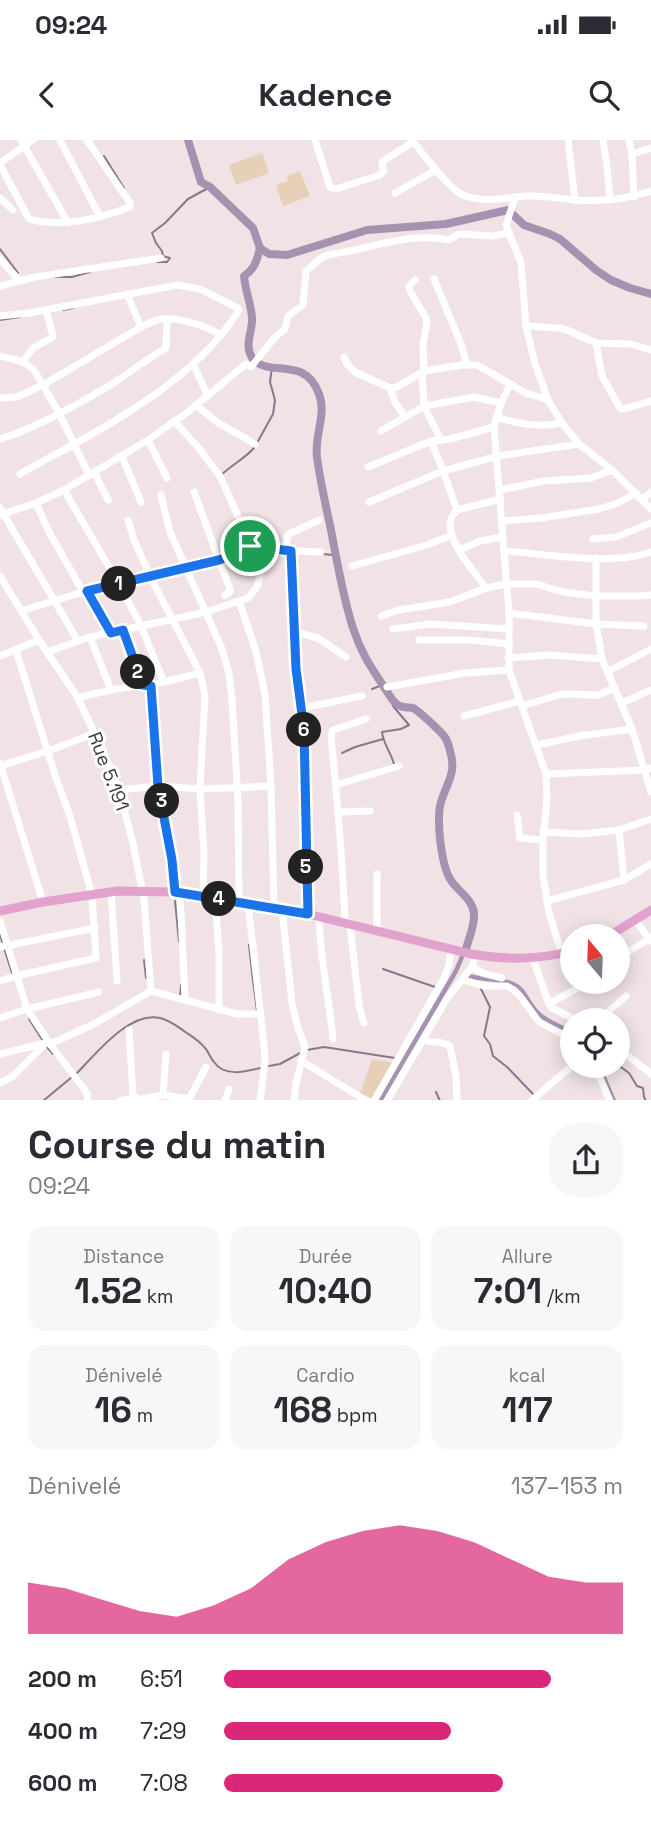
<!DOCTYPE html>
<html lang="fr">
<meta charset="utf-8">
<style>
body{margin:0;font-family:"Space Grotesk",sans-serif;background:#f7f7f7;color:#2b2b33;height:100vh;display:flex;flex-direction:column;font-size:26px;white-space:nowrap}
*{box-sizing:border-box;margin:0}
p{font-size:23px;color:#7c7c81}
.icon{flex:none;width:38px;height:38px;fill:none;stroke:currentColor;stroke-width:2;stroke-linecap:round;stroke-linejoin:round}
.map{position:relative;height:960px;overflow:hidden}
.panel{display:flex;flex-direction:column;background:#fff;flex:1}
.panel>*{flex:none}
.needle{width:46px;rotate:341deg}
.buttons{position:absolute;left:560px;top:784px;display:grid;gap:14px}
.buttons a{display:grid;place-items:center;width:70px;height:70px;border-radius:50%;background:#fff;box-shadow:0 4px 18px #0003;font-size:35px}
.pin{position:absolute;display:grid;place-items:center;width:60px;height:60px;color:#fff;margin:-30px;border:4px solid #fff;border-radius:50%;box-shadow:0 2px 7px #0007}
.km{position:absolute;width:35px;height:35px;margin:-18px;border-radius:50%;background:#222;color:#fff;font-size:19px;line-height:35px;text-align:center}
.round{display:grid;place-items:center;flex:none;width:74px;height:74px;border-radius:28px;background:#f7f7f7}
.headline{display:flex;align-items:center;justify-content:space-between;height:119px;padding:0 28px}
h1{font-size:38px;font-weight:800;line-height:52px}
.figures{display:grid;grid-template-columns:repeat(3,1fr);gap:10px;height:119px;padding:7px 28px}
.figures div{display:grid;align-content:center;border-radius:18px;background:#f7f7f7;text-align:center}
.figures b{font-size:35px;font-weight:800}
.figures small{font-size:19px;font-weight:400}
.figures p{font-size:19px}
.chart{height:196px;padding:14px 28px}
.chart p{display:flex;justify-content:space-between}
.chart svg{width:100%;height:126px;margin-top:7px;fill:#db2777;opacity:.7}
ul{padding:0 28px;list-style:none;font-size:23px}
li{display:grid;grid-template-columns:112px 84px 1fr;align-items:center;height:52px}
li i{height:18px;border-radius:9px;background:#db2777}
.status{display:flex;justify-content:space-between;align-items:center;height:49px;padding:0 35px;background:#fff;direction:ltr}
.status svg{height:19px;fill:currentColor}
header{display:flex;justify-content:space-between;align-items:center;height:91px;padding:0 28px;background:#fff;font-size:32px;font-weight:800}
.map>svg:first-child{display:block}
</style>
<div class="status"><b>09:24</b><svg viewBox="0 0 49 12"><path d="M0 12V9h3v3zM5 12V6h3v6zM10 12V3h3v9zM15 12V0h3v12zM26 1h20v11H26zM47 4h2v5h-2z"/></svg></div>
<header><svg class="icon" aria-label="back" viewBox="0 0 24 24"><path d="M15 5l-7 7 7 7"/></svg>Kadence<svg class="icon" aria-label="search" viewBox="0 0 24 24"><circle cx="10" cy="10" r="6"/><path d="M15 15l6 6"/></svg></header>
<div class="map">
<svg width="651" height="961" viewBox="0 0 651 961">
<rect width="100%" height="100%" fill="#f1e3e5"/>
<!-- green -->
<g fill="#e7d0b8">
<path d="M262 13 269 33 236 45 229 25Z"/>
<path d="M300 31 310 56 283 66 276 45 288 41 287 36Z"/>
<path d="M372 919 394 923 373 960 360 954Z"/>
</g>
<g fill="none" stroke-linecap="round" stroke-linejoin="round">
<!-- stream -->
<g stroke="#87788e" stroke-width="2">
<path d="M104 16 124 48"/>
<path d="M0 109 18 133"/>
<path d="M157 122H167L170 118 163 116 162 111 156 103 152 93 165 83 188 59 210 47"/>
<path d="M54 137H72L90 132"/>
<path d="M63 170 73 168"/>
<path d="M0 180 20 177"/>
<path d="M257 303 273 274 275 260 270 242 272 227"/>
<path d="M221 335C232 325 244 319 254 308"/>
<path d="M323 414 332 415 336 413"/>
<path d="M372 549 382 545"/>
<path d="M392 561 393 566 409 585 401 589 382 592C383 603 391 613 394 624"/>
<path d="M342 613 355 607 383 599"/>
<path d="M175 761 179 802"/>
<path d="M0 795 3 804"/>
<path d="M249 805 252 832"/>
<path d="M4 808 12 833"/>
<path d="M144 820 146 838"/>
<path d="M383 829 435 847"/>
<path d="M252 833 257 871"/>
<path d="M481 849 490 867 484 896 490 904 493 916 507 927 534 955"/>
<path d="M180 857 181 845"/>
<path d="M29 879 43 901"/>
<path d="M47 907 53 914"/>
<path d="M307 910 324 907 395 918"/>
<path d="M618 925 629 933 637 946 643 948 644 957 646 961"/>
<path d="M269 926 280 924 302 912"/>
<path d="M77 933C96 914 129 871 160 878 169 880 177 886 184 891 191 896 200 901 205 908 209 912 210 918 214 922 224 937 245 932 260 928"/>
<path d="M436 952 440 961"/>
<path d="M43 961 72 937"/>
</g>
<!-- canal -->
<g stroke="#a592b1" stroke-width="4.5">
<path d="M468 836C482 840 499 838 513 844 525 849 528 864 538 873 548 883 561 886 572 893"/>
<path d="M599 926 614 961"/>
<path d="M380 961 456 831 464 812"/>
</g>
<!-- river -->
<g stroke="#a592b1" stroke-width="8">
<path d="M188 0 201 42 210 47 253 88 260 108 269 114 287 115 367 90 446 84 508 70 524 85 550 94 560 99 596 130 611 140 630 148 651 154"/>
<path d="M260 108C257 120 255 129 244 136 245 150 251 163 252 178 253 191 243 206 253 219 270 238 305 215 319 254 327 274 314 296 317 317 320 341 326 366 331 390 337 422 343 457 353 488 362 516 373 530 388 553 391 558 393 562 398 565 403 568 408 567 413 568 418 570 441 592 444 596 447 600 449 606 450 611 457 633 447 642 441 662 436 679 441 723 450 739 458 752 472 758 474 773 475 785 469 798 466 809"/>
</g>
<!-- minor -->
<g stroke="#fff" stroke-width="7">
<path d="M21 0 68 83"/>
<path d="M60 0 100 77"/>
<path d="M315 0 330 47 336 49 380 35 384 31 382 25 383 21 413 2"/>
<path d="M412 0C423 14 449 49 463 55 484 64 507 57 528 56 544 55 560 59 576 60 602 62 627 59 651 51"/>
<path d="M568 0 575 60"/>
<path d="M603 0 607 26 610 60"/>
<path d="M629 0 632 14 634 57"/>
<path d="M632 14 651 8"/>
<path d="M0 23 33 0"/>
<path d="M0 25 29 79C63 88 98 79 130 67V63L87 0"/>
<path d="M395 53 436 30"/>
<path d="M0 58 13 70"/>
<path d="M515 58 506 85 521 123 526 186 535 224 548 260 562 283 579 304 612 330 651 369"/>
<path d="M0 119 20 141"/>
<path d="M434 139 461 204 467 225"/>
<path d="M415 140 409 146 410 151 426 178 427 182 423 205 424 231"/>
<path d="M0 146 35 137 161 118"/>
<path d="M127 154 141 187"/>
<path d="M0 176 29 173 177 145 200 149 238 168 239 170C193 245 95 292 20 334"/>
<path d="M526 186 558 188 567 190 596 203 631 204 651 210"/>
<path d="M596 203 602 236 620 268 624 269 651 261"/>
<path d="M0 216 23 222 34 230 59 273 89 335"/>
<path d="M344 217 347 224 355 232 390 248 397 247 424 231 462 225H477L526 253 548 260"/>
<path d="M23 222 33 208 53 197 46 170"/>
<path d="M193 224 208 256"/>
<path d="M422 233 424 266 441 300"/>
<path d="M510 245 501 263 494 287 509 473V530L546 634 547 658 543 700V735L549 773 562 814"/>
<path d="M390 248 395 262 405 277"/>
<path d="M0 258 17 257 43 245 141 187C148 184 154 180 162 179 180 177 206 186 221 195"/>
<path d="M196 265 217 282 255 304"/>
<path d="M496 277C518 284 539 288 562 283"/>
<path d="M174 281 197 306 220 336 249 401 250 406 247 410 219 420 230 449V452L225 455"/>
<path d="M381 291 424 266 474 257 501 263"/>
<path d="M0 299C36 288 79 264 112 244 130 232 147 219 166 208L167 179"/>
<path d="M148 300 167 338"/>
<path d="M431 301 443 331 457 370C453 374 450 379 450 385 450 405 474 431 486 448"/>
<path d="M122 316 141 362"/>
<path d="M368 327 431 301 450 299 494 287"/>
<path d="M94 332 108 360"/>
<path d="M64 350 119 444 141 486 164 542C147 547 130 546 112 550 101 552 89 555 78 558"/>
<path d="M500 350 544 341 591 338 612 330"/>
<path d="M161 355 170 392 222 509 229 534 232 559 238 661 239 762"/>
<path d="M642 360 651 352"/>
<path d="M369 362 443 331 498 316 579 304"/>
<path d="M36 363 48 390 83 452"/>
<path d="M0 368 78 501"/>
<path d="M457 370 501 359"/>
<path d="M0 375 36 363 64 350 148 300 189 271 246 224 251 227 275 197 285 189 288 176 303 165 306 131C312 127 317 120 323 117 331 113 342 113 350 111 382 104 416 93 449 100L459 94 493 96 509 93"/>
<path d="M128 380 134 400 150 436 200 533 205 555 200 649 204 714 203 756"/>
<path d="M502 381 541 378 599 369 618 363 636 353"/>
<path d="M593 399 616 397 651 383"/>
<path d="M250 406 291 411 321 412"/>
<path d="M286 410 287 397 289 394 319 380"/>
<path d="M459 410 480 401 503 397"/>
<path d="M291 411 295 529 304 590 308 774"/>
<path d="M504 411C547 414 610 426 651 412"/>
<path d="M596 418V484L602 519 632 589 651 652"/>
<path d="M352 426 427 405 452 395"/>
<path d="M0 436 39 500 78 558 110 627 119 650 132 699 144 759 151 851"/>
<path d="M87 451 111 493"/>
<path d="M239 461 255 508 265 554 271 646 274 767"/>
<path d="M21 471 83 452 219 420 194 352"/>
<path d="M509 473 596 484 644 486"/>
<path d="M381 476 399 470 450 462 486 448 506 444H536L563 452 595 456H638L651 455"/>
<path d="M393 489 430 484 509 489"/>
<path d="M123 490 143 545"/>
<path d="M295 492 318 498 346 517"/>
<path d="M90 497 111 550"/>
<path d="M419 500H470L509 504"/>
<path d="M47 512 90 497 206 472 248 458 257 447 267 409"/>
<path d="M0 516 39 500"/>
<path d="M508 518 549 515 602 519"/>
<path d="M607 532 651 509"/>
<path d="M164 542 200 533"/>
<path d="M151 546 158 646 172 720 175 752"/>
<path d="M387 547 465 533 509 530"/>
<path d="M622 563 651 550"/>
<path d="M522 566 562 554 598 555 615 548"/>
<path d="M302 568 362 556"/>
<path d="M464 576 520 561"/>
<path d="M537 605 579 596 632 589"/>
<path d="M0 623 43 762"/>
<path d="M0 626 48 611 95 593"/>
<path d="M546 634 645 630 651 628"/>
<path d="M336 645 399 626"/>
<path d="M119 650 158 646 200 649 271 646"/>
<path d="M339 672 370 671"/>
<path d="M517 675 520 698 543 700"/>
<path d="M619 690 624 740"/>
<path d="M543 692 582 694 619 690 651 679"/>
<path d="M377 734V791"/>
<path d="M111 752 117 841"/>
<path d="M180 753 185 859"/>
<path d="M215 758 219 812V870"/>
<path d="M547 761 624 740 651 724"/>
<path d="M248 763 264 905 265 920 260 961"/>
<path d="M282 769 292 863 297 885 305 907 296 943 294 961"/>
<path d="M319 776C320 818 329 858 333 899"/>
<path d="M635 780 651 801"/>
<path d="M0 781 27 869 50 904 87 953 88 961"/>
<path d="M345 783C343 720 337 658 331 595L333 590 366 579"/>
<path d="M350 784 359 866 364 883"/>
<path d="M0 807 95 788"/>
<path d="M618 818 649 799"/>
<path d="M533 819 549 864 552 868 576 880"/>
<path d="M472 827 482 833 502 838"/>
<path d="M463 840 485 846H507L514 850 520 856 539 882 572 899"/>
<path d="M0 841 16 836 96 818 92 755 70 676 56 638 16 510"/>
<path d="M549 864 585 844"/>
<path d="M0 878 27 869 99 852"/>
<path d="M599 880 626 856"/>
<path d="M129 890 133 956"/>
<path d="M423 900C431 903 444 901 450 906L456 936 457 961"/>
<path d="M50 904 92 885 151 851 237 874H261"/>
<path d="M618 908 651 934"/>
<path d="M0 914 45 903"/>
<path d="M301 921C324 934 345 949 368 961"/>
<path d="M595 926 610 961"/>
<path d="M0 943 12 937 46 903"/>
<path d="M163 955 166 914"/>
<path d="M141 959 163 955 189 959 206 927"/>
<path d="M120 961 136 957"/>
<path d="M225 961 229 949"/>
<path d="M374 961 444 838 449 825 451 809"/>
<path d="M387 961 448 857 472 827 475 815"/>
<path d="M531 961 572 926"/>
</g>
<!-- major -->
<g stroke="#e1a3cd" stroke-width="9">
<path d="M0 771 43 762 117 751 175 752 308 774 471 814C508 820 536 820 572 811"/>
<path d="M609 796 651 770"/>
</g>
</g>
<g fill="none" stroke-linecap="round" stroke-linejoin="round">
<defs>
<path id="route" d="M250 406 291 411 296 529 304 590 308 774 175 752 172 720 158 646 151 546 143 545 123 490 111 493 87 451 219 420 247 410Z"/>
</defs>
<!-- route casing -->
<use href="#route" stroke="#fff" stroke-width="14"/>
<!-- route -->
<use href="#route" stroke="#1a73e8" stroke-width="9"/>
</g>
<g text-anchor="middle" stroke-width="6" stroke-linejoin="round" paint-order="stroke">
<!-- street labels -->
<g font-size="19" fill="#403b3b" stroke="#fff">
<text transform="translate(109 631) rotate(69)" y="7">Rue 5.191</text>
</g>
</g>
</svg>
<div class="buttons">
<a><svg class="needle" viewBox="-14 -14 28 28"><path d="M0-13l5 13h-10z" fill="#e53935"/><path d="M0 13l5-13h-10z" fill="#7c7c81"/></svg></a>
<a><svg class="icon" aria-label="locate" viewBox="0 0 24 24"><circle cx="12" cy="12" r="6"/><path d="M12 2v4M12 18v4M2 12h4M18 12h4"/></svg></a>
</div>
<div class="pin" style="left:250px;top:406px;background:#1e9e55"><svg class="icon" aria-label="arrive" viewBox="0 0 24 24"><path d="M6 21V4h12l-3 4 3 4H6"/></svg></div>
<b class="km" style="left:119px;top:444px">1</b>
<b class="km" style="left:138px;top:532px">2</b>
<b class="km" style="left:162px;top:661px">3</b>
<b class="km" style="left:219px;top:759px">4</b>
<b class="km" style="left:306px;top:727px">5</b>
<b class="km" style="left:304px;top:590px">6</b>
</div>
<section class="panel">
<div class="headline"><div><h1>Course du matin</h1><p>09:24</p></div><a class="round"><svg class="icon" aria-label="share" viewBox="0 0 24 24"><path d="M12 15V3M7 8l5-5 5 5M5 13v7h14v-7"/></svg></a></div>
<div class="figures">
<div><p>Distance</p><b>1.52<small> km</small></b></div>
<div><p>Durée</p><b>10:40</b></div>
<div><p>Allure</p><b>7:01<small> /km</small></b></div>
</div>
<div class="figures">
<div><p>Dénivelé</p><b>16<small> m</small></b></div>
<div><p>Cardio</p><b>168<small> bpm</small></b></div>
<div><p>kcal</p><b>117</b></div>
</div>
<div class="chart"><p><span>Dénivelé</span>137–153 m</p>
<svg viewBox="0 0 160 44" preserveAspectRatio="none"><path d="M0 44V26L10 28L20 32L30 36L40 38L50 34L60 28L70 18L80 12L90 8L100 6L110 8L120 12L130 18L140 24L150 26L160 26V44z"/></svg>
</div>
<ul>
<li><b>200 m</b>6:51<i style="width:82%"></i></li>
<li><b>400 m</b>7:29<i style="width:57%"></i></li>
<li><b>600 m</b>7:08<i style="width:70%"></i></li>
</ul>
</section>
